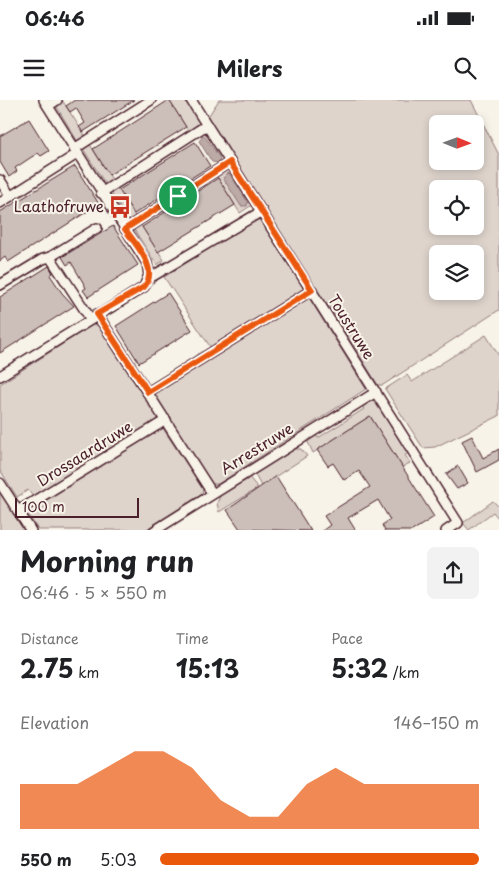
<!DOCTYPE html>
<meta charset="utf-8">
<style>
body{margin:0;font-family:"Playpen Sans",sans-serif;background:#f2f2f2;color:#202124;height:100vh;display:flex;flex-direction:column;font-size:19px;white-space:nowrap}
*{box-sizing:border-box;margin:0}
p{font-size:16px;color:#757577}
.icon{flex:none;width:28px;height:28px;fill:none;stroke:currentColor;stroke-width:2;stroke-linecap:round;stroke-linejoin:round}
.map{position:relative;height:430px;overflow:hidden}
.details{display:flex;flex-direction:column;background:#fff;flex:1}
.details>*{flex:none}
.needle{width:32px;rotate:91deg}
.tools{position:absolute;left:429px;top:15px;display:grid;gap:10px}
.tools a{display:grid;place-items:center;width:55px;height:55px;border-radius:8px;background:#fff;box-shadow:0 2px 8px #0003;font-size:25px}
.scale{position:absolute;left:15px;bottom:12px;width:124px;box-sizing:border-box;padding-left:5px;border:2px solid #4a1f2b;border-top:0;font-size:14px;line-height:18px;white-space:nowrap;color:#4a1f2b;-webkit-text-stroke:4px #f7f3e8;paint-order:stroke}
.pin{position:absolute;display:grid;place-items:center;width:42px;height:42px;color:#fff;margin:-21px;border:2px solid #fff;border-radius:50%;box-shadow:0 1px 5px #0007}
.round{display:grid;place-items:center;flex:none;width:52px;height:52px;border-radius:8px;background:#f2f2f2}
.headline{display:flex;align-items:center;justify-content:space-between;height:85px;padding:0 20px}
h1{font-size:28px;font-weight:700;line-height:38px}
.stats{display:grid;grid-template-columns:repeat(3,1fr);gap:8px;height:85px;padding:5px 20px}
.stats div{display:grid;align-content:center}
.stats b{font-size:25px;font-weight:700}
.stats small{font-size:14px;font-weight:400}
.stats p{font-size:14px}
.chart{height:140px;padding:10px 20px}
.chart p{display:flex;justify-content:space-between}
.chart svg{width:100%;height:90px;margin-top:5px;fill:#ea580c;opacity:.7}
ul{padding:0 20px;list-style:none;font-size:16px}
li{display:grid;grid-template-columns:80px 60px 1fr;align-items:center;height:38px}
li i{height:12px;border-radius:6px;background:#ea580c}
.status{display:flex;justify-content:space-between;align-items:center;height:35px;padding:0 25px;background:#fff;direction:ltr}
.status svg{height:14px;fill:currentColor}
header{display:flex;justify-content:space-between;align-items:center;height:65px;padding:0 20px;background:#fff;font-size:22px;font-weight:700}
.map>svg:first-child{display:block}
</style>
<div class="status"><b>06:46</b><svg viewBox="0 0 49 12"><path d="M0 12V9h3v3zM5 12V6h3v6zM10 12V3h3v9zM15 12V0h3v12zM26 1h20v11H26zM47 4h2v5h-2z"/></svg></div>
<header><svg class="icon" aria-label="menu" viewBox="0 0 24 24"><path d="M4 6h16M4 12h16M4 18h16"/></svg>Milers<svg class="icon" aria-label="search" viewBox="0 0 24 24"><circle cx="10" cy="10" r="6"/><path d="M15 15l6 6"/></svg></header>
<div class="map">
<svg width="499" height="431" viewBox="0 0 499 431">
<rect width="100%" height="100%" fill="#f7f3e8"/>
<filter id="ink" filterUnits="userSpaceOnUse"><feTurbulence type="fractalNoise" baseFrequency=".02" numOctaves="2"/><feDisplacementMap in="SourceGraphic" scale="10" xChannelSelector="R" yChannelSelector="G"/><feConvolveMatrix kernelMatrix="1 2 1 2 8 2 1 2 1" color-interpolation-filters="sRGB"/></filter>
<g filter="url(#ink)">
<!-- green -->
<g fill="#ded4cc" stroke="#947a7c" fill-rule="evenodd">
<path d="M62 0 86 37 78 42 55 4Z"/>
<path d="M169 0H188L200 22 189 32Z"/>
<path d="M219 0H471L499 55V210L383 285H378L327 203H324L207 18ZM438 24H475V61H438ZM438 89H475V126H438ZM438 154H475V191H438Z"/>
<path d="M89 43 113 81 106 85 82 47Z"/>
<path d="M226 69H229L252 105 240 113 216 75Z"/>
<path d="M117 86 136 118 129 122 110 91Z"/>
<path d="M258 118 304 188 211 248 164 177Z"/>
<path d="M140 123 164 160 157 165 133 128Z"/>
<path d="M308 196 366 289 218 384H211L155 297 156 292Z"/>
<path d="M94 224 101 228 157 316 156 321 34 398 28 390 17 397 0 370V284Z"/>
<path d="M486 235 499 256V316L435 347 423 348 385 289 407 275 412 282Z"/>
<path d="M371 299 377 300 410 352 405 355 410 363 402 367 370 316 313 353 307 340 315 334 318 338 364 309 361 304Z"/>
<path d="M162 327 203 389 202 394 145 430H38L28 414 30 411 33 415 45 407 43 402Z"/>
<path d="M291 349H301L307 356 261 386 254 373 285 355Z"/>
<path d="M248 376 258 388 219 412 217 403 221 394 247 380Z"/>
<path d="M0 391 28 430 0 431Z"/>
<path d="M493 401 499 407V419L493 412 469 430 463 423Z"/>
</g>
<!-- water -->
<g fill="#bcaaa7" stroke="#8e7275">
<path d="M204 35 220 58 219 63 212 62 199 41Z"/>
<path d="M228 73 230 74 248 102 247 106H241L223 78Z"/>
</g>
<!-- building -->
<g fill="#ccbfb9" stroke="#4a1f2b">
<path d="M75 0H134L83 32 79 27 85 23 76 8 70 12 66 6Z"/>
<path d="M169 0 186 27 109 75 93 49Z"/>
<path d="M29 19 49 51 41 56 38 53 30 58 15 68 17 71 9 77 0 62V36Z"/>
<path d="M195 42 210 66 134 114 119 90Z"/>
<path d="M75 66 99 104 8 162 5 157 0 161V112Z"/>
<path d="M218 78 235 105 158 152 142 127Z"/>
<path d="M113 126 138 165 88 197 83 190 86 188 84 184 71 162 67 165 62 157Z"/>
<path d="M49 166 53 173 50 175 62 193 74 206 0 253V197Z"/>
<path d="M168 193 192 230 139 263 116 226Z"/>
<path d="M370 316 434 417 412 431H385L382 425 390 420 378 400 348 418 356 431H322L330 425 324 416 370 387 359 371 344 380 333 363 328 366 317 350Z"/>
<path d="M472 336 483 358 499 349V360L477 372 462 341Z"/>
<path d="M458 366 468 383 457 389 446 374Z"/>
<path d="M276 376 311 431 240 429 227 410Z"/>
</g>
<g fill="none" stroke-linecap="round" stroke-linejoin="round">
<defs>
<g id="street">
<path d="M191 0 458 423 446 431"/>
<path d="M48 6 57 0"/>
<path d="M74 49 151 0"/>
<path d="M0 80 10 96"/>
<path d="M101 93 207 25"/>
<path d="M0 103 77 54"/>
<path d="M125 129 230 62"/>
<path d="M50 157 97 128"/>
<path d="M148 179 262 111"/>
<path d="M0 185 43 159 50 157 90 218"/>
<path d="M97 214 212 393"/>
<path d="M0 276 144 187 149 175 147 163 44 0"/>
<path d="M148 292 312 190"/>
<path d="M0 383 31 431"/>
<path d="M18 411 166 320"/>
<path d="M154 431 376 292"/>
</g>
</defs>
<!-- street casing -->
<use href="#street" stroke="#4a1f2b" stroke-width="12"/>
<!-- street -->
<use href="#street" stroke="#f7f3e8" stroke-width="9"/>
</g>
</g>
<g fill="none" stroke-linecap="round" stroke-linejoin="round" filter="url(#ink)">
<defs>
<path id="route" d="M230 62 312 190 148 292 97 214 144 187C160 169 135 144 125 129Z"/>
</defs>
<!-- route casing -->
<use href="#route" stroke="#fff" stroke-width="10"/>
<!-- route -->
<use href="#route" stroke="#ea580c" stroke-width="6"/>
</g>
<!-- icons -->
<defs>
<symbol id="bus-bare" viewBox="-9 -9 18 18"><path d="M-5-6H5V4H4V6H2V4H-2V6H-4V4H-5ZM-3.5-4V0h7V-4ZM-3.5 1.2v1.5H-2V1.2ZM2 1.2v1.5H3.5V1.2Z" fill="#c8321e" stroke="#f7f3e8" stroke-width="2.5" paint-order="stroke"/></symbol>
</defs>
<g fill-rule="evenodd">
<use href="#bus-bare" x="104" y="91" width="32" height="32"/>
</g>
<g text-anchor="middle" stroke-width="4" stroke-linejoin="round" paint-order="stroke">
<!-- poi labels -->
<g font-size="15" fill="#4a1f2b" stroke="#f7f3e8" text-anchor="end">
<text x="104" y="112">Laathofruwe</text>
</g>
<!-- street labels -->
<g font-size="15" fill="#4a1f2b" stroke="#f7f3e8">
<text transform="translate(351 227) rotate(58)" y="5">Toustruwe</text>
<text transform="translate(257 349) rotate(-32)" y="5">Arrestruwe</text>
<text transform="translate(85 354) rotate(-32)" y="5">Drossaardruwe</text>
</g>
</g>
</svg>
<div class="tools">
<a><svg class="needle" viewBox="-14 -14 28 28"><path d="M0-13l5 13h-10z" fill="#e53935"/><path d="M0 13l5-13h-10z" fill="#757577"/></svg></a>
<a><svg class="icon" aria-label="locate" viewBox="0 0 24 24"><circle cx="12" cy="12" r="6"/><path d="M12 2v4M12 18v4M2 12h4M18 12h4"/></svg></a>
<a><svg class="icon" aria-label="layers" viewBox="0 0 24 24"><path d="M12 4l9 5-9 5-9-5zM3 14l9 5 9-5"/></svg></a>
</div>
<div class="scale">100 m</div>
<div class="pin" style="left:178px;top:96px;background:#1e9e55"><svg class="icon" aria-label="arrive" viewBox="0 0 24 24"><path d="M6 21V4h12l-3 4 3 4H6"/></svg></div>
</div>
<section class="details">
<div class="headline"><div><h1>Morning run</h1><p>06:46 · 5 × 550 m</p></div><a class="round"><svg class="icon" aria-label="share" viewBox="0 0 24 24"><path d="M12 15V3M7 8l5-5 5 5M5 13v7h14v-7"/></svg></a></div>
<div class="stats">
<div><p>Distance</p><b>2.75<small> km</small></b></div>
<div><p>Time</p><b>15:13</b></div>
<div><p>Pace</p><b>5:32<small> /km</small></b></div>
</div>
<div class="chart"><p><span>Elevation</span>146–150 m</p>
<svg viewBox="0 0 160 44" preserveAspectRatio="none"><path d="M0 44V22L10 22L20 22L30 14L40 6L50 6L60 14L70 30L80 38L90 38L100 22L110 14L120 22L130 22L140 22L150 22L160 22V44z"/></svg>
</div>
<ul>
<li><b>550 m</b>5:03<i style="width:100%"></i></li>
</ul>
</section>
